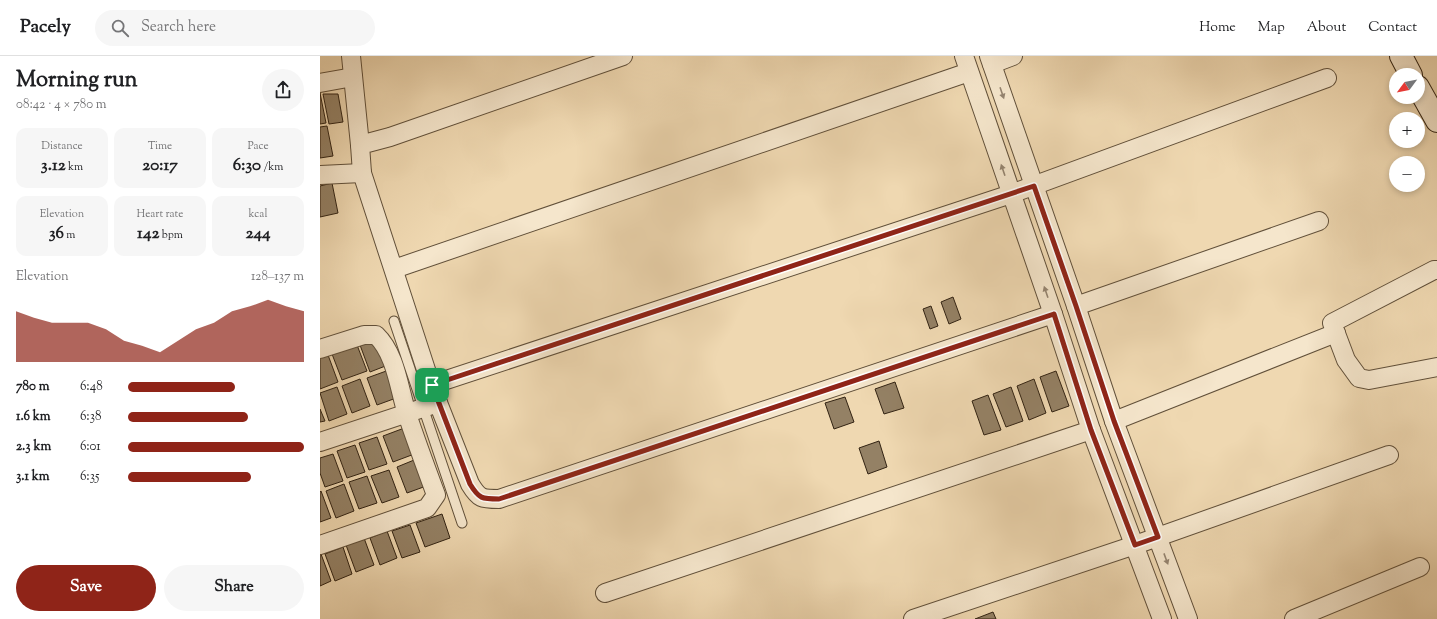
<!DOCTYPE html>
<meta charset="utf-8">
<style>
body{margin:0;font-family:"Sorts Mill Goudy",serif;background:#f6f6f6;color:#202124;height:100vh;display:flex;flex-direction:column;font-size:15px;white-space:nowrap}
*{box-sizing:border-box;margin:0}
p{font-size:13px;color:#757577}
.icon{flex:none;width:22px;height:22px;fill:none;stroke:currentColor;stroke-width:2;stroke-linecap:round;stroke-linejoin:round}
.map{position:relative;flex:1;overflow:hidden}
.panel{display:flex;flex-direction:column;background:#fff;width:320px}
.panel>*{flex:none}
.needle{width:26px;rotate:238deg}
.tools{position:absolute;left:1069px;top:12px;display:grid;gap:8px}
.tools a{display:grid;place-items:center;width:36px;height:36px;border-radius:50%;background:#fff;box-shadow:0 2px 6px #0003;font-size:20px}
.pin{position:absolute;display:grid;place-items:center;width:34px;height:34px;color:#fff;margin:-17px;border-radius:8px;box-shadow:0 2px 6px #0006}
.round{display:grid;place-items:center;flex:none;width:42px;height:42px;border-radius:21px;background:#f6f6f6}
.headline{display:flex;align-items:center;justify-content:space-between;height:68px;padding:0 16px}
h1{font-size:22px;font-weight:800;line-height:30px}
.stats{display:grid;grid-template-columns:repeat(3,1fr);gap:6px;height:68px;padding:4px 16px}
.stats div{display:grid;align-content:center;border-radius:10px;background:#f6f6f6;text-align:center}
.stats b{font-size:17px;font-weight:800}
.stats small{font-size:11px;font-weight:400}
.stats p{font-size:11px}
.chart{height:112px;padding:8px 16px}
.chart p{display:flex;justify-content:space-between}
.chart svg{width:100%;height:72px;margin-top:4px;fill:#8f2418;opacity:.7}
.cta{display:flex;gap:8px;margin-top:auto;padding:8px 16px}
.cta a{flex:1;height:46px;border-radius:24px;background:#8f2418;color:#fff;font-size:16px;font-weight:800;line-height:46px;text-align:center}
.cta a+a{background:#f6f6f6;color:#202124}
ul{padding:0 16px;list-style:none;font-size:13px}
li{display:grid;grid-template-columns:64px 48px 1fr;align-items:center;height:30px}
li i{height:10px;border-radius:5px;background:#8f2418}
header{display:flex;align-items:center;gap:24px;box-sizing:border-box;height:56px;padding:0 20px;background:#fff;border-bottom:1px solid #e0e0e0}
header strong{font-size:19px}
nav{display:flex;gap:22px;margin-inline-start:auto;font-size:14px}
.search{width:280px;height:36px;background:#f6f6f6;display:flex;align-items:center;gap:10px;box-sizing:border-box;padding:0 14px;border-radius:22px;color:#757577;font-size:15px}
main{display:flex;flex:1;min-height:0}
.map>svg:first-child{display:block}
</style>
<header>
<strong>Pacely</strong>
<div class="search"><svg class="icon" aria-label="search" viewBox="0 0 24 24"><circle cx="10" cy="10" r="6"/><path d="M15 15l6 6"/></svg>Search here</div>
<nav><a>Home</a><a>Map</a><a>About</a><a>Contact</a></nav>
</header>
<main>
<section class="panel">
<div class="headline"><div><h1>Morning run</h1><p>08:42 · 4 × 780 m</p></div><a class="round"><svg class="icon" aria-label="share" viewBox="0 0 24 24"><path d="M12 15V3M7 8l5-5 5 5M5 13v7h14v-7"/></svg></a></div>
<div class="stats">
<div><p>Distance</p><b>3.12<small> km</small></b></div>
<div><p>Time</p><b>20:17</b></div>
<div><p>Pace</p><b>6:30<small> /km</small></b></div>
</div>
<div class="stats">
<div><p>Elevation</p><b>36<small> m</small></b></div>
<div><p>Heart rate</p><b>142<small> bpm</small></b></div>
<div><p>kcal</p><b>244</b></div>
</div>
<div class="chart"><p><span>Elevation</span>128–137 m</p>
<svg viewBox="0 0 160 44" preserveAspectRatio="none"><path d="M0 44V13L10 17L20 20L30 20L40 20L50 24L60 31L70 34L80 38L90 31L100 24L110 20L120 13L130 10L140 6L150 10L160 13V44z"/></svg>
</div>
<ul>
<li><b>780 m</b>6:48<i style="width:61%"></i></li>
<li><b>1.6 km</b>6:38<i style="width:68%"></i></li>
<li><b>2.3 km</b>6:01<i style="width:100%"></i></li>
<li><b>3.1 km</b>6:35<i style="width:70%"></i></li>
</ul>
<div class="cta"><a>Save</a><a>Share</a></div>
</section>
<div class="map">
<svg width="1117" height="563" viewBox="0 0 1117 563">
<rect width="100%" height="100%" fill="#efd8b1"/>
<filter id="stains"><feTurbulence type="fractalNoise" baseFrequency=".005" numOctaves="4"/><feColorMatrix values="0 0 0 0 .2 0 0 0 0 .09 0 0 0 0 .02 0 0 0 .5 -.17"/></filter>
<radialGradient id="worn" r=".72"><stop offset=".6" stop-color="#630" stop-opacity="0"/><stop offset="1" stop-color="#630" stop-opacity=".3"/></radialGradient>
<!-- building -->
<g fill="#948165" stroke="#322313">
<path d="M0 37 6 67 0 68Z"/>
<path d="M3 38H18L23 66 9 68Z"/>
<path d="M7 70 13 100 0 102V71Z"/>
<path d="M12 127 18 157 0 161V130Z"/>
<path d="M633 241 641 263 629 268 621 246Z"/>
<path d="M611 250 618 270 610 273 603 253Z"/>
<path d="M58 282 68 309 50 316 40 289Z"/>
<path d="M37 289 47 315 22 324 12 298Z"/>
<path d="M8 299 18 326 0 333V302Z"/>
<path d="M69 314 79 341 57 349 47 322Z"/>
<path d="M736 315 749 350 732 356 720 321Z"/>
<path d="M40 323 50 350 32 357 22 330Z"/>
<path d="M714 323 726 357 709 364 697 330Z"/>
<path d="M575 326 584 352 564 358 555 333Z"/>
<path d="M17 331 27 358 9 365 0 337Z"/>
<path d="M691 331 703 365 686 371 673 338Z"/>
<path d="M668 339 681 374 664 379 652 345Z"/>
<path d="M525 341 534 366 514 373 505 347Z"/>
<path d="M0 353 5 365 0 366Z"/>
<path d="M87 371 97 397 73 406 63 380Z"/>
<path d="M57 381 67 408 49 414 39 387Z"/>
<path d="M559 385 567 411 548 418 539 392Z"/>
<path d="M35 389 45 416 27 422 17 395Z"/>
<path d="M13 398 23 425 5 431 0 417V402Z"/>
<path d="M99 402 109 429 87 437 77 411Z"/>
<path d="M69 414 79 441 62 447 51 420Z"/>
<path d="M47 420 57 447 39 453 29 426Z"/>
<path d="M24 428 34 455 16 462 6 435Z"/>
<path d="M1 435 11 462 0 466V436Z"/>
<path d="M122 458 130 482 105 491 96 467Z"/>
<path d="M90 469 100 496 82 502 72 475Z"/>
<path d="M67 475 77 502 60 509 50 482Z"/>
<path d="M44 482 54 509 36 516 26 489Z"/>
<path d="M23 491 32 518 15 525 5 498Z"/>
<path d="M1 498 11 525 0 530V499Z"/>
<path d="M673 556 676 563H655Z"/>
</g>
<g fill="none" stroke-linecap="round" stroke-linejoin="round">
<defs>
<path id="lane" d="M74 265 142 467"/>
<g id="street">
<path d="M31 0 40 89"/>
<path d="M303 0 70 81 40 89 42 117 111 329 150 428C159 443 162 443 179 443L733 258"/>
<path d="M644 0 733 258 771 374 842 563"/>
<path d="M669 0 756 250 794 365 868 563"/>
<path d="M672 8 693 0"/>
<path d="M0 27 33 21"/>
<path d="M0 119 42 117"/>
<path d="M74 213 649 16"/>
<path d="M1117 214H1114L1012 267 1026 304 1039 322 1049 324 1117 311"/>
<path d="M756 250 999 165"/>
<path d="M0 293 44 279H56C76 298 79 333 87 358 96 385 106 412 116 439L107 452 0 489"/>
<path d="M111 329 691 138 1007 22"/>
<path d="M794 365 1016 277"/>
<path d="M0 386 118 347"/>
<path d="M285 537 771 374"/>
<path d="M593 563 815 489 1069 399"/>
<path d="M974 563 1100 511"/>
</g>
<g id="secondary">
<path d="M1081 0 1091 19"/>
<path d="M1098 31 1117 65"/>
</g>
</defs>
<!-- lane casing -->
<use href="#lane" stroke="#61503a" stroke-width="11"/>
<!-- street casing -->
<use href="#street" stroke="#61503a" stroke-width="20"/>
<!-- secondary casing -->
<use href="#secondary" stroke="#322313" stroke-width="24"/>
<!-- lane -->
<use href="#lane" stroke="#f5e6cc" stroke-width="9"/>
<!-- street -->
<use href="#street" stroke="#f5e6cc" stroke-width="18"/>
<!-- secondary -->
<use href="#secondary" stroke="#f5e6cc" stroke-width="22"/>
</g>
<!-- one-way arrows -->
<defs><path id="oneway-solid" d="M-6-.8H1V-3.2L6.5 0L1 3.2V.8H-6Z"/></defs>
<g fill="#948470">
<use href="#oneway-solid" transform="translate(682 37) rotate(71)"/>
<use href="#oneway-solid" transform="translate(683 114) rotate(-109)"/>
<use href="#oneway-solid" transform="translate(726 236) rotate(-109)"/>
<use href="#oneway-solid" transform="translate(846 503) rotate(70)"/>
</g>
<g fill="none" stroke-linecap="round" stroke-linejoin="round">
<defs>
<path id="route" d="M714 130 756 250 794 365 838 481 815 489 771 374 734 258 179 443C162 443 159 443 150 428L112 329Z"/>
</defs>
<!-- route casing -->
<use href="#route" stroke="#fff" stroke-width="8"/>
<!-- route -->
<use href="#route" stroke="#8f2418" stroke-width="5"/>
</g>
<rect width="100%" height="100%" filter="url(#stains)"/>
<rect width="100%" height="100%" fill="url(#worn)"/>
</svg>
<div class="tools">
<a><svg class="needle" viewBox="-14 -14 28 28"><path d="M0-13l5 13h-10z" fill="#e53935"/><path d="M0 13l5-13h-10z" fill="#757577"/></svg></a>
<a>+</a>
<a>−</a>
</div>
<div class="pin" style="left:112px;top:329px;background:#1e9e55"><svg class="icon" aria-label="arrive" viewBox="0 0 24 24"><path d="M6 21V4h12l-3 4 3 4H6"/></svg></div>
</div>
</main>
